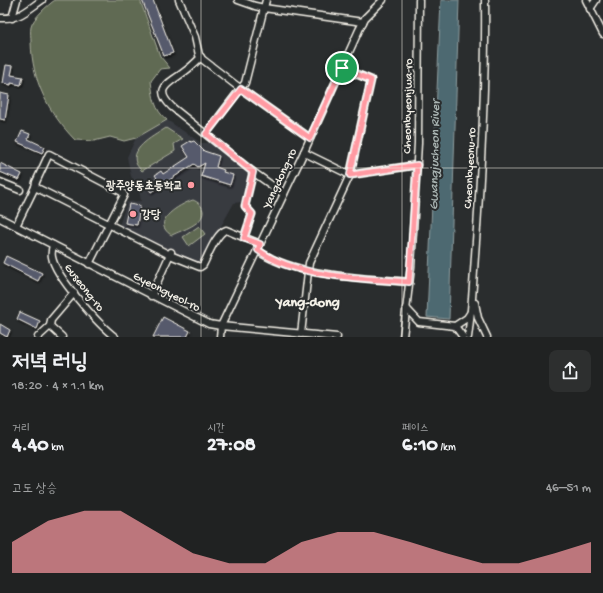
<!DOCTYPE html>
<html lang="ko">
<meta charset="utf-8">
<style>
body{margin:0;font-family:"Gochi Hand","Poor Story",sans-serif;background:#2d2f2f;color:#f1f3f6;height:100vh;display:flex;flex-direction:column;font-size:15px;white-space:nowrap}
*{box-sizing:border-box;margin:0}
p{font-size:13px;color:#a2a4a5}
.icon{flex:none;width:22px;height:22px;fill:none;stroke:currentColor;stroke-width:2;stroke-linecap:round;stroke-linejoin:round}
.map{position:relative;height:337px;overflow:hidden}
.side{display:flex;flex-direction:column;background:#202222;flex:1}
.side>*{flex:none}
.pin{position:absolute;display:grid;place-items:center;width:34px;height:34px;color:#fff;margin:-17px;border:2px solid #fff;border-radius:50%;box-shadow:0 1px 4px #0007}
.round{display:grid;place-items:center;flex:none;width:42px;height:42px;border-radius:8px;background:#2d2f2f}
.head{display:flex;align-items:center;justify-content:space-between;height:68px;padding:0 12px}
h1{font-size:22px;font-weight:800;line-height:30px}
.metrics{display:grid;grid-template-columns:repeat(3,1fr);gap:6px;height:68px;padding:4px 12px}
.metrics div{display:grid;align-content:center}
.metrics b{font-size:20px;font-weight:800}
.metrics small{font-size:11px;font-weight:400}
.metrics p{font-size:11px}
.chart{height:112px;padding:8px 12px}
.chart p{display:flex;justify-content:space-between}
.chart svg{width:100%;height:72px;margin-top:4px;fill:#ff9aa2;opacity:.7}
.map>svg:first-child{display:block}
</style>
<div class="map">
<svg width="603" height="337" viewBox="0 0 603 337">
<defs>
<filter id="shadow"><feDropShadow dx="1" dy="2" stdDeviation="1" flood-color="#0009"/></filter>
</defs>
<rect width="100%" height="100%" fill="#2a2d2e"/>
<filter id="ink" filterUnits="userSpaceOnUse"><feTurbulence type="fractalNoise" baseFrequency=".025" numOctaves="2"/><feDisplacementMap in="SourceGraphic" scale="8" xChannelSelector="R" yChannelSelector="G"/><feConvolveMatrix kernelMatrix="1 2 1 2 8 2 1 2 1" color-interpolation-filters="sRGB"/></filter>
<g filter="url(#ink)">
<!-- built -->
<path fill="#383a41" d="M167 120 201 143H211L245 169 250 175 241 202 234 203 202 260 198 262H192L119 226 127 202 141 201 140 195 131 176 127 157 136 138Z"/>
<!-- green -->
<g fill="#616b52" stroke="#aaae9d">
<path d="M55 0H140L160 56 170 68 160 69 151 81C153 96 154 110 167 120L136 138 124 141 110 137 94 141 75 140C48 112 32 81 31 42 31 38 30 31 31 27 33 18 48 5 55 0Z"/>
<path d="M166 128 183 139 174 144 175 151 142 171C140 169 137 166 136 163 130 147 156 135 166 128Z"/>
<path d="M193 200C198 202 202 205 203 211 204 224 182 230 172 235 169 234 167 232 165 229 157 217 183 203 193 200Z"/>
<path d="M199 226 205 234 189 246 183 237Z"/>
</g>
<!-- water -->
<path fill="#4d6971" stroke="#909fa1" d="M441 0H459L449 319 427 317Z"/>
<!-- building -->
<g fill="#575a6c" stroke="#f4f1e8" filter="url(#shadow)">
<path d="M142 0H153L173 53 164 56Z"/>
<path d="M6 65 13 66 11 75 23 77 21 85 11 83V85L3 83Z"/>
<path d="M0 93 9 95 5 120 0 119Z"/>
<path d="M22 131 30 134 28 139 45 147 42 153 17 142Z"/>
<path d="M190 141 191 142 194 141 204 151 219 156 216 167 224 170 223 172 233 175 230 185 201 176 205 163 198 167 194 164 151 192 146 185 157 178 155 175 161 171 163 174 189 157 182 146Z"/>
<path d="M0 163 22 174 19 180 0 172Z"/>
<path d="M129 204 140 206 137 225 125 223Z"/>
<path d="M6 256 42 273 38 281 3 263Z"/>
<path d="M20 312 40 321 37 329 17 319Z"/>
<path d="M163 317 190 331 187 337H153Z"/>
<path d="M0 324 10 330 7 337 0 333Z"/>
</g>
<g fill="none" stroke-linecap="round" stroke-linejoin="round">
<defs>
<g id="minor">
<path d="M179 0 195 37 199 55 202 59 241 89 310 138"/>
<path d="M238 0 255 6 264 8 363 22"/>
<path d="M586 0 603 34"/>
<path d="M590 9 596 0"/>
<path d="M0 18C20 19 26 11 42 0"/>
<path d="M12 18 17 0"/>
<path d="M201 57C196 62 190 68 184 72 170 83 152 88 172 107L253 172 284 194"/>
<path d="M206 134 245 83 266 0"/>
<path d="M304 152 309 155 350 175 417 165"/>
<path d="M0 182 20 190"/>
<path d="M35 187 36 182 49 154 122 192 124 195 89 264"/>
<path d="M0 218 209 324 221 326 337 337"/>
<path d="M16 226 35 187 170 255 200 267 203 265C208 256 216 233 226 230L260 244"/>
<path d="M244 238 252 214 245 206 253 172"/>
<path d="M53 245C52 249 51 253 52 257 55 276 99 325 115 337"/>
<path d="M257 250C294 277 364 278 409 282"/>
<path d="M151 296 171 252"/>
<path d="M475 303 478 318 487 337"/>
<path d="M406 308 419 322 455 326 463 337"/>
<path d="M50 326 62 337"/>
<path d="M455 326 467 318 471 312"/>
<path d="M301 334 309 263 350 175 371 80 342 68"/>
<path d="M38 337 50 326 51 320 74 293"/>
<path d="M220 337 221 326 304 152 359 30 365 18 383 0"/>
<path d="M403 337 411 267 418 143 419 0"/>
<path d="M468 337C473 301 474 264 477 228 482 152 486 76 485 0"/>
</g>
</defs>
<!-- minor casing -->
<use href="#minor" stroke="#f4f1e8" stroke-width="9"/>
<!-- minor -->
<use href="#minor" stroke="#2a2d2e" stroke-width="6"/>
</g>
</g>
<g fill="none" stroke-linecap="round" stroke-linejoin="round" filter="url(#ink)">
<defs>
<path id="route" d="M342 68 371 80 350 175 417 165 409 282C364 278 295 278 258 250L260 244 244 238 252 214 245 206 253 172 206 134 241 89 310 138Z"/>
</defs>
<!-- route casing -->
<use href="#route" stroke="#fff" stroke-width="8"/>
<!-- route -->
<use href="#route" stroke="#ff9aa2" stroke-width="5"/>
</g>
<!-- grid -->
<path fill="none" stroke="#f4f1e8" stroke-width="1" stroke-opacity="0.55" d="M201 0V337M402 0V337M0 168H603"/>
<!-- markers -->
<g fill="#ff9aa2" stroke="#2a2d2e" stroke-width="1.5">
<circle cx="191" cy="185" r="4"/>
<circle cx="133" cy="214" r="4"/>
</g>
<g text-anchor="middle" stroke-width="4" stroke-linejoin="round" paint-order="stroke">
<!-- street labels -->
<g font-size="12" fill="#f4f1e8" stroke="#2a2d2e">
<text transform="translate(407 106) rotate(-89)" y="4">Cheonbyeonjwa-ro</text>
<text transform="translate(469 168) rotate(-87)" y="4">Cheonbyeonu-ro</text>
<text transform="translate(279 178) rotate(-65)" y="4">Yangdong-ro</text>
<text transform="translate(85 287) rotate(52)" y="4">Guseong-ro</text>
<text transform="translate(167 291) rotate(27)" y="4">Gyeongyeol-ro</text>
</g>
<!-- poi labels -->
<g font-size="12" font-weight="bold" fill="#f4f1e8" stroke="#2a2d2e" text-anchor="end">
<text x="183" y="189">광주양동초등학교</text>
<text x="141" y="218" text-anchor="start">강당</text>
</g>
<!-- water labels -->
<g font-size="13" font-style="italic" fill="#a9b4b2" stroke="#2a2d2e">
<text transform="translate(433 155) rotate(-89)" y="5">Gwangjucheon River</text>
</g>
<!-- quarter labels -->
<g font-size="14" font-weight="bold" fill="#f4f1e8" stroke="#2a2d2e">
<text x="308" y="306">Yang-dong</text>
</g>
</g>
</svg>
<div class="pin" style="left:342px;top:68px;background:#1e9e55"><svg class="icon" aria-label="arrive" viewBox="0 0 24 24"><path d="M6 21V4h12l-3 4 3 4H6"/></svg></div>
</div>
<section class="side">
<div class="head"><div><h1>저녁 러닝</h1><p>18:20 · 4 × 1.1 km</p></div><a class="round"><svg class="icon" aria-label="share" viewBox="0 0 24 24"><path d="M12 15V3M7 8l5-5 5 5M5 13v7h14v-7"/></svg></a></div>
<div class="metrics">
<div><p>거리</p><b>4.40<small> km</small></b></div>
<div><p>시간</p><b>27:08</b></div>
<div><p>페이스</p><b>6:10<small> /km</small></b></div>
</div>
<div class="chart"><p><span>고도 상승</span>46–51 m</p>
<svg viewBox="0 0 160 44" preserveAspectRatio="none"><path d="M0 44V25L10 12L20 6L30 6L40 19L50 32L60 38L70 38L80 25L90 19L100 19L110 25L120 32L130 38L140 38L150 32L160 25V44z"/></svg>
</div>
</section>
